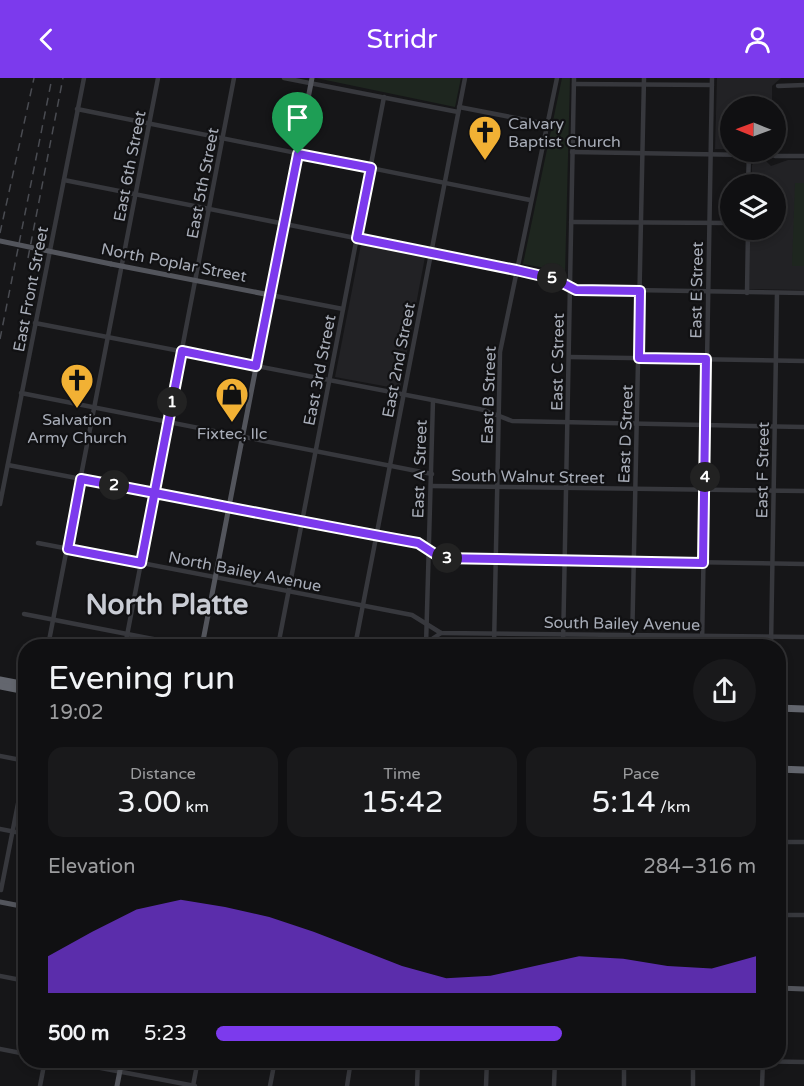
<!DOCTYPE html>
<meta charset="utf-8">
<style>
body{margin:0;font-family:"Varela Round",sans-serif;background:#19191b;color:#f1f3f6;height:100vh;display:flex;flex-direction:column;font-size:22px;white-space:nowrap}
*{box-sizing:border-box;margin:0}
p{font-size:20px;color:#9c9d9f}
.icon{flex:none;width:33px;height:33px;fill:none;stroke:currentColor;stroke-width:2;stroke-linecap:round;stroke-linejoin:round}
.map{position:relative;flex:1;overflow:hidden}
.sheet{position:absolute;left:18px;top:561px;width:768px;height:429px;display:flex;flex-direction:column;background:#101012;border-radius:24px;box-shadow:0 3px 9px #0003,0 0 0 2px #303032}
.sheet>*{flex:none}
.needle{width:39px;rotate:271deg}
.buttons{position:absolute;left:720px;top:18px;display:grid;gap:12px}
.buttons a{display:grid;place-items:center;width:66px;height:66px;border-radius:50%;background:#101012;box-shadow:0 3px 9px #0003,0 0 0 2px #303032;font-size:30px}
.pin{position:absolute;display:grid;place-items:center;width:51px;height:51px;color:#fff;margin:-62px -26px;border-radius:50% 50% 50% 0;rotate:-45deg;box-shadow:0 0 6px #0007}
.pin .icon{rotate:45deg}
.km{position:absolute;width:30px;height:30px;margin:-15px;border-radius:50%;background:#222;color:#fff;font-size:16px;line-height:30px;text-align:center}
.round{display:grid;place-items:center;flex:none;width:63px;height:63px;border-radius:32px;background:#19191b}
.headline{display:flex;align-items:center;justify-content:space-between;height:102px;padding:0 30px}
h1{font-size:33px;font-weight:600;line-height:45px}
.metrics{display:grid;grid-template-columns:repeat(3,1fr);gap:9px;height:102px;padding:6px 30px}
.metrics div{display:grid;align-content:center;border-radius:15px;background:#19191b;text-align:center}
.metrics b{font-size:30px;font-weight:600}
.metrics small{font-size:16px;font-weight:400}
.metrics p{font-size:16px}
.chart{height:168px;padding:12px 30px}
.chart p{display:flex;justify-content:space-between}
.chart svg{width:100%;height:108px;margin-top:6px;fill:#7c3aed;opacity:.7}
ul{padding:0 30px;list-style:none;font-size:20px}
li{display:grid;grid-template-columns:96px 72px 1fr;align-items:center;height:45px}
li i{height:15px;border-radius:8px;background:#7c3aed}
header{display:flex;justify-content:space-between;align-items:center;height:78px;padding:0 30px;background:#7c3aed;color:#fff;font-size:27px;font-weight:600}
.map>svg:first-child{display:block}
</style>
<header><svg class="icon" aria-label="back" viewBox="0 0 24 24"><path d="M15 5l-7 7 7 7"/></svg>Stridr<svg class="icon" aria-label="person" viewBox="0 0 24 24"><circle cx="12" cy="8" r="4"/><path d="M4 21q1-7 8-7t8 7"/></svg></header>
<div class="map">
<svg width="804" height="1008" viewBox="0 0 804 1008">
<rect width="100%" height="100%" fill="#161618"/>
<!-- built -->
<g fill="#222225">
<path d="M717 0H781L772 8V28H730V71H715Z"/>
<path d="M758 74H765L766 83 771 88 788 82H804V212L749 211 750 152H776V106H752V87L758 81Z"/>
<path d="M361 166 425 179 400 311 335 299Z"/>
</g>
<!-- green -->
<g fill="#1e261f">
<path d="M316 0H461L455 29Z"/>
<path d="M562 0H570L565 197 557 192 523 186Z"/>
<path d="M795 105H804V188H792Z"/>
</g>
<g fill="none" stroke-linecap="round" stroke-linejoin="round">
<!-- minor -->
<g stroke="#37383d" stroke-width="4.5">
<path d="M284 0 458 34"/>
<path d="M574 6 712 7"/>
<path d="M778 8 804 7"/>
<path d="M459 29 547 46"/>
<path d="M77 31 530 122"/>
<path d="M572 74 749 77 748 106"/>
<path d="M775 78H804"/>
<path d="M64 102 516 192 555 201 576 211 804 215"/>
<path d="M571 144 730 145"/>
<path d="M747 215 748 152"/>
<path d="M270 217 343 231"/>
<path d="M35 245 484 332 512 343 804 349"/>
<path d="M569 279 804 283"/>
<path d="M21 315 432 396"/>
<path d="M8 387 418 465 441 480 804 486"/>
<path d="M431 408 804 413"/>
<path d="M0 426 84 0"/>
<path d="M38 465 412 537 441 555 804 559"/>
<path d="M24 536 189 568"/>
<path d="M426 565 441 555"/>
<path d="M48 568 158 0"/>
<path d="M125 568 234 0"/>
<path d="M278 568 384 19"/>
<path d="M355 568 465 0"/>
<path d="M426 568 433 322"/>
<path d="M494 568 500 274 557 0"/>
<path d="M563 568 574 0"/>
<path d="M632 568 644 0"/>
<path d="M702 568 712 0"/>
<path d="M771 568 777 215"/>
<path d="M0 678 26 683"/>
<path d="M0 751 26 756"/>
<path d="M778 764H804"/>
<path d="M1 812 26 685"/>
<path d="M778 837H804"/>
<path d="M0 898 26 903"/>
<path d="M0 971 26 976"/>
<path d="M59 982 195 1008"/>
<path d="M680 982 804 984"/>
<path d="M40 1008 45 982"/>
<path d="M193 1008 198 982"/>
<path d="M270 1008 275 982"/>
<path d="M347 1008 351 982"/>
<path d="M417 1008 418 982"/>
<path d="M486 1008 487 982"/>
<path d="M554 1008 555 982"/>
<path d="M624 1008V982"/>
<path d="M693 1008V982"/>
<path d="M762 1008 763 982"/>
</g>
<!-- major -->
<g stroke="#53555c" stroke-width="5">
<path d="M111 186 270 217"/>
<path d="M202 568 312 0"/>
<path d="M0 824 26 829"/>
<path d="M778 910 804 911"/>
<path d="M117 1008 122 982"/>
</g>
<!-- highway -->
<g stroke="#63666e" stroke-width="7">
<path d="M0 602 26 607"/>
<path d="M0 608 26 613"/>
<path d="M778 630 804 631"/>
<path d="M778 691 804 692"/>
</g>
<!-- rail -->
<g stroke="#4a4c52" stroke-width="1.5" stroke-dasharray="8 6" stroke-linecap="butt">
<path d="M0 155 34 0"/>
<path d="M28 180 63 0"/>
<path d="M0 261 52 0"/>
</g>
<!-- major-bridge -->
<path stroke="#53555c" stroke-width="5" d="M0 163 111 186"/>
</g>
<g fill="none" stroke-linecap="round" stroke-linejoin="round">
<defs>
<path id="route" d="M298 76 256 288 182 273 141 485 68 471 81 401C194 422 306 445 418 465L441 480 703 485 706 281 639 280 640 213 576 212 555 201 516 192 357 160 371 90 298 76"/>
</defs>
<!-- route casing -->
<use href="#route" stroke="#fff" stroke-width="12"/>
<!-- route -->
<use href="#route" stroke="#7c3aed" stroke-width="8"/>
</g>
<!-- icons -->
<defs>
<symbol id="church-pin" viewBox="-11 -11 22 30"><path d="M0 17L-7.5 6A9.5 9.5 0 1 1 7.5 6Z" fill="#f2b134" stroke="#111113"/><path d="M-1.2-6h2.4v3.5h3.3v2.4h-3.3V6h-2.4V-.1h-3.3v-2.4h3.3Z" fill="#111"/></symbol>
<symbol id="shop-pin" viewBox="-11 -11 22 30"><path d="M0 17L-7.5 6A9.5 9.5 0 1 1 7.5 6Z" fill="#f2b134" stroke="#111113"/><path d="M-5-2.5h2.3a2.7 3.5 0 0 1 5.4 0H5L5.5 6h-11ZM-1.5-2.5h3a1.5 2.3 0 0 0-3 0Z" fill="#111"/></symbol>
</defs>
<g fill-rule="evenodd">
<use href="#church-pin" x="466" y="35" width="38" height="52"/>
<use href="#church-pin" x="58" y="283" width="38" height="52"/>
<use href="#shop-pin" x="213" y="297" width="38" height="52"/>
</g>
<g text-anchor="middle" stroke-width="4.5" stroke-linejoin="round" paint-order="stroke">
<!-- poi labels -->
<g font-size="16" fill="#a8adb8" stroke="#111113">
<text x="508" y="51" text-anchor="start">Calvary<tspan x="508" dy="18">Baptist Church</tspan></text>
<text x="77" y="347">Salvation<tspan x="77" dy="18">Army Church</tspan></text>
<text x="232" y="361">Fixtec, llc</text>
</g>
<!-- street labels -->
<g font-size="16" fill="#a8adb8" stroke="#111113">
<text transform="translate(129 88) rotate(-79)" y="6">East 6th Street</text>
<text transform="translate(202 105) rotate(-79)" y="6">East 5th Street</text>
<text transform="translate(174 184) rotate(11)" y="6">North Poplar Street</text>
<text transform="translate(30 211) rotate(-79)" y="6">East Front Street</text>
<text transform="translate(696 212) rotate(-89)" y="6">East E Street</text>
<text transform="translate(398 282) rotate(-79)" y="6">East 2nd Street</text>
<text transform="translate(557 284) rotate(-89)" y="6">East C Street</text>
<text transform="translate(319 292) rotate(-79)" y="6">East 3rd Street</text>
<text transform="translate(488 317) rotate(-88)" y="6">East B Street</text>
<text transform="translate(625 356) rotate(-88)" y="6">East D Street</text>
<text transform="translate(419 391) rotate(-88)" y="6">East A Street</text>
<text transform="translate(762 392) rotate(-89)" y="6">East F Street</text>
<text transform="translate(528 398) rotate(1)" y="6">South Walnut Street</text>
<text transform="translate(245 493) rotate(11)" y="6">North Bailey Avenue</text>
<text transform="translate(622 545) rotate(1)" y="6">South Bailey Avenue</text>
</g>
<!-- town labels -->
<g font-size="28" font-weight="bold" fill="#c9ccd4" stroke="#111113">
<text x="167" y="536">North Platte</text>
</g>
</g>
</svg>
<div class="buttons">
<a><svg class="needle" viewBox="-14 -14 28 28"><path d="M0-13l5 13h-10z" fill="#e53935"/><path d="M0 13l5-13h-10z" fill="#9c9d9f"/></svg></a>
<a><svg class="icon" aria-label="layers" viewBox="0 0 24 24"><path d="M12 4l9 5-9 5-9-5zM3 14l9 5 9-5"/></svg></a>
</div>
<div class="pin" style="left:298px;top:76px;background:#1e9e55"><svg class="icon" aria-label="arrive" viewBox="0 0 24 24"><path d="M6 21V4h12l-3 4 3 4H6"/></svg></div>
<b class="km" style="left:172px;top:324px">1</b>
<b class="km" style="left:114px;top:407px">2</b>
<b class="km" style="left:447px;top:480px">3</b>
<b class="km" style="left:705px;top:399px">4</b>
<b class="km" style="left:552px;top:200px">5</b>
<section class="sheet">
<div class="headline"><div><h1>Evening run</h1><p>19:02</p></div><a class="round"><svg class="icon" aria-label="share" viewBox="0 0 24 24"><path d="M12 15V3M7 8l5-5 5 5M5 13v7h14v-7"/></svg></a></div>
<div class="metrics">
<div><p>Distance</p><b>3.00<small> km</small></b></div>
<div><p>Time</p><b>15:42</b></div>
<div><p>Pace</p><b>5:14<small> /km</small></b></div>
</div>
<div class="chart"><p><span>Elevation</span>284–316 m</p>
<svg viewBox="0 0 160 44" preserveAspectRatio="none"><path d="M0 44V29L10 19L20 10L30 6L40 9L50 13L60 19L70 26L80 33L90 38L100 37L110 33L120 29L130 30L140 33L150 34L160 29V44z"/></svg>
</div>
<ul>
<li><b>500 m</b>5:23<i style="width:64%"></i></li>
</ul>
</section>
</div>
